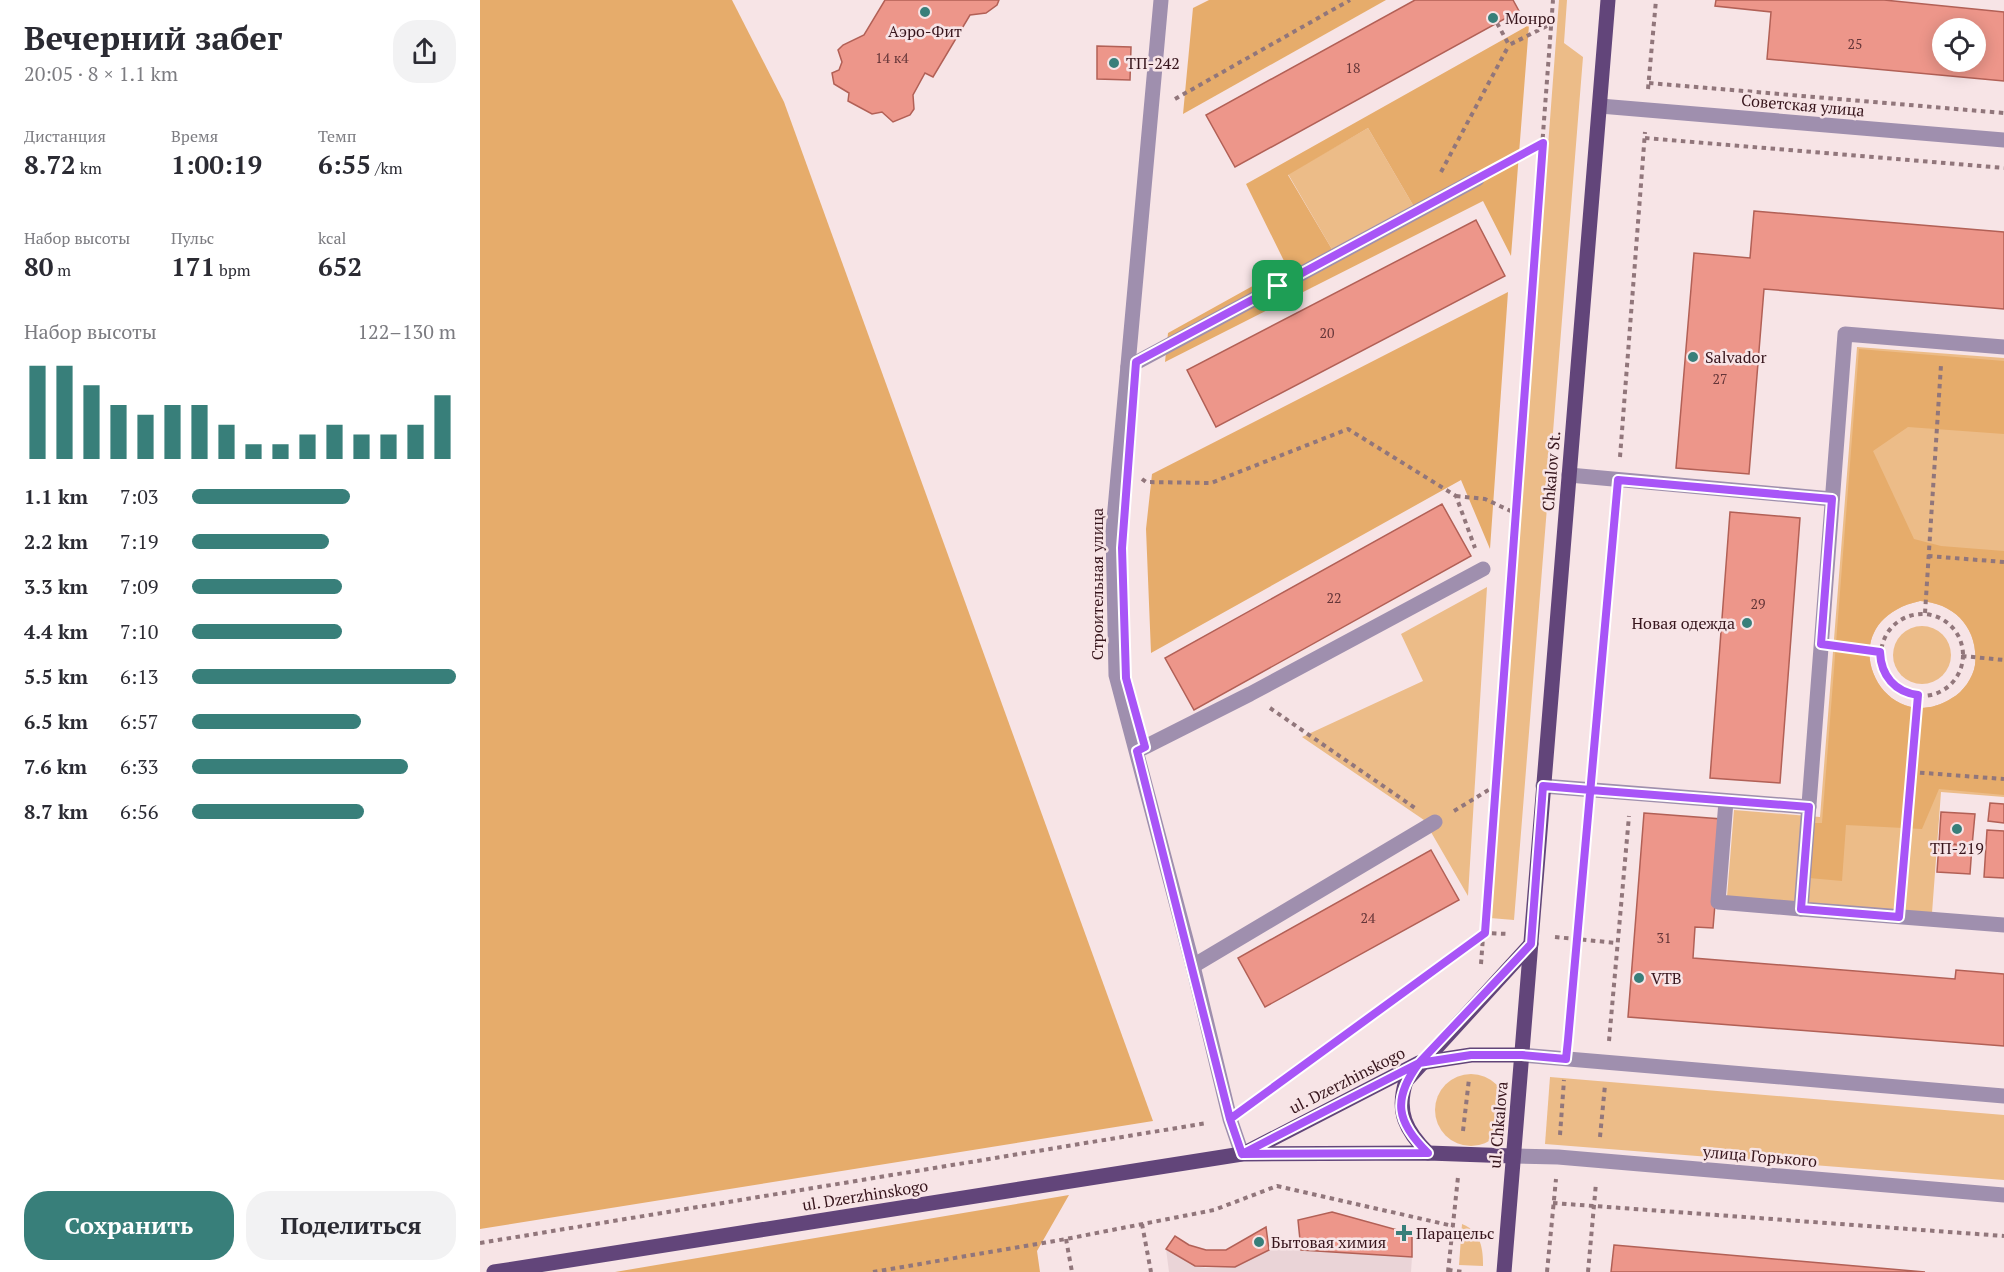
<!DOCTYPE html>
<html lang="ru">
<meta charset="utf-8">
<style>
body{margin:0;font-family:"PT Serif",serif;background:#f2f2f3;color:#2b2b33;height:100vh;display:flex;flex-direction:column;font-size:22px;white-space:nowrap}
*{box-sizing:border-box;margin:0}
p{font-size:20px;color:#7c7c81}
.icon{flex:none;width:33px;height:33px;fill:none;stroke:currentColor;stroke-width:2;stroke-linecap:round;stroke-linejoin:round}
.map{position:relative;flex:1;overflow:hidden}
.side{display:flex;flex-direction:column;background:#fff;width:480px}
.side>*{flex:none}
.fabs{position:absolute;left:1452px;top:18px;display:grid;gap:12px}
.fabs a{display:grid;place-items:center;width:54px;height:54px;border-radius:50%;background:#fff;box-shadow:0 3px 15px #0003;font-size:30px}
.pin{position:absolute;display:grid;place-items:center;width:51px;height:51px;color:#fff;margin:-26px;border-radius:12px;box-shadow:0 3px 9px #0006}
.round{display:grid;place-items:center;flex:none;width:63px;height:63px;border-radius:24px;background:#f2f2f3}
.summary{display:flex;align-items:center;justify-content:space-between;height:102px;padding:0 24px}
h1{font-size:33px;font-weight:800;line-height:45px}
.stats{display:grid;grid-template-columns:repeat(3,1fr);gap:9px;height:102px;padding:6px 24px}
.stats div{display:grid;align-content:center}
.stats b{font-size:26px;font-weight:800}
.stats small{font-size:16px;font-weight:400}
.stats p{font-size:16px}
.chart{height:168px;padding:12px 24px}
.chart p{display:flex;justify-content:space-between}
.chart svg{width:100%;height:108px;margin-top:6px;stroke:#387f7a;stroke-width:6}
.button{display:flex;gap:12px;margin-top:auto;padding:12px 24px}
.button a{flex:1;height:69px;border-radius:24px;background:#387f7a;color:#fff;font-size:24px;font-weight:800;line-height:69px;text-align:center}
.button a+a{background:#f2f2f3;color:#2b2b33}
ul{padding:0 24px;list-style:none;font-size:20px}
li{display:grid;grid-template-columns:96px 72px 1fr;align-items:center;height:45px}
li i{height:15px;border-radius:8px;background:#387f7a}
main{display:flex;flex:1;min-height:0}
.map>svg:first-child{display:block}
</style>
<main>
<section class="side">
<div class="summary"><div><h1>Вечерний забег</h1><p>20:05 · 8 × 1.1 km</p></div><a class="round"><svg class="icon" aria-label="share" viewBox="0 0 24 24"><path d="M12 15V3M7 8l5-5 5 5M5 13v7h14v-7"/></svg></a></div>
<div class="stats">
<div><p>Дистанция</p><b>8.72<small> km</small></b></div>
<div><p>Время</p><b>1:00:19</b></div>
<div><p>Темп</p><b>6:55<small> /km</small></b></div>
</div>
<div class="stats">
<div><p>Набор высоты</p><b>80<small> m</small></b></div>
<div><p>Пульс</p><b>171<small> bpm</small></b></div>
<div><p>kcal</p><b>652</b></div>
</div>
<div class="chart"><p><span>Набор высоты</span>122–130 m</p>
<svg viewBox="0 0 160 44" preserveAspectRatio="none"><path d="M5 44V6M15 44V6M25 44V14M35 44V22M45 44V26M55 44V22M65 44V22M75 44V30M85 44V38M95 44V38M105 44V34M115 44V30M125 44V34M135 44V34M145 44V30M155 44V18"/></svg>
</div>
<ul>
<li><b>1.1 km</b>7:03<i style="width:60%"></i></li>
<li><b>2.2 km</b>7:19<i style="width:52%"></i></li>
<li><b>3.3 km</b>7:09<i style="width:57%"></i></li>
<li><b>4.4 km</b>7:10<i style="width:57%"></i></li>
<li><b>5.5 km</b>6:13<i style="width:100%"></i></li>
<li><b>6.5 km</b>6:57<i style="width:64%"></i></li>
<li><b>7.6 km</b>6:33<i style="width:82%"></i></li>
<li><b>8.7 km</b>6:56<i style="width:65%"></i></li>
</ul>
<div class="button"><a>Сохранить</a><a>Поделиться</a></div>
</section>
<div class="map">
<svg width="1524" height="1272" viewBox="0 0 1524 1272">
<rect width="100%" height="100%" fill="#f7e4e6"/>
<!-- built -->
<path fill="#ead4d7" d="M686 1249 715 1266 726 1268 755 1267 789 1250H821L932 1257 931 1272H689Z"/>
<!-- green -->
<g fill="#ecbc88" fill-rule="evenodd">
<path d="M1079 0H1087L1084 43 1103 57 1034 920 1010 918Z"/>
<path d="M888 128 933 205 853 251 808 174Z"/>
<path d="M1377 347 1524 358V797L1461 792 1452 913 1247 897 1254 810 1340 817ZM1440 601C1475 603 1499 629 1495 665 1493 678 1483 692 1472 698 1402 743 1344 622 1440 601Z"/>
<path d="M1007 587 988 896 944 820 822 737 943 681 921 634Z"/>
<circle cx="1442" cy="655" r="29"/>
<circle cx="991" cy="1110" r="36"/>
<path d="M1070 1077 1524 1115V1180L1065 1144Z"/>
<path d="M982 1224C1001 1232 1003 1248 1003 1266L979 1265Z"/>
</g>
<!-- forest -->
<g fill="#e6ac6b" fill-rule="evenodd">
<path d="M0 0H252L304 102 673 1121 0 1229Z"/>
<path d="M729 0H906L703 114 713 8Z"/>
<path d="M1049 25 1031 256 1003 201 685 362 688 333 807 267 766 184ZM888 128 933 205 853 251 808 175Z"/>
<path d="M1028 292 1010 549 981 480 671 653 666 529 672 474Z"/>
<path d="M1379 349 1524 361V434L1428 427 1393 451 1434 539 1461 546 1524 551V795L1459 789 1442 829 1366 825 1362 881 1329 878 1333 823H1342ZM1440 601C1475 603 1499 629 1495 665 1493 678 1483 692 1472 698 1402 743 1344 622 1440 601Z"/>
<path d="M589 1195 557 1251 560 1272H135Z"/>
</g>
<!-- building -->
<g fill="#ed968a" stroke="#b26056" stroke-width="1.5" fill-rule="evenodd">
<path d="M405 0H519L517 5 506 13 490 15 453 77 445 73 433 95 434 109 430 115 413 122 402 112 392 114 368 101 369 93 354 84 352 73 359 70 362 62 358 50 363 45 384 35Z"/>
<path d="M935 0H1033L1039 11 755 167 726 115Z"/>
<path d="M1236 0H1404L1524 12V81L1287 59 1291 12 1235 6ZM1462 28H1496V62H1462Z"/>
<path d="M617 46 651 47 650 80 617 79Z"/>
<path d="M1274 211 1524 232V309L1284 289 1269 474 1196 468 1214 253 1270 258Z"/>
<path d="M996 220 1025 276 736 427 707 370Z"/>
<path d="M962 504 991 556 714 710 685 658Z"/>
<path d="M1250 512 1320 518 1300 783 1230 778Z"/>
<path d="M1510 803 1524 804V823L1508 821Z"/>
<path d="M1461 812 1495 814 1492 846 1459 843Z"/>
<path d="M1164 813 1242 819 1233 928 1215 927 1213 958 1475 979 1476 970 1524 974V1046L1148 1017Z"/>
<path d="M1507 830 1524 831V878L1504 877Z"/>
<path d="M1459 843 1492 846 1490 874 1457 872Z"/>
<path d="M951 850 979 900 785 1007 758 958Z"/>
<path d="M852 1212 932 1234V1257L821 1250 818 1220Z"/>
<path d="M786 1227 789 1250 755 1267 715 1266 686 1249 695 1236 709 1245 726 1250H746Z"/>
<path d="M1134 1245 1445 1272H1131Z"/>
</g>
<g fill="none" stroke-linecap="round" stroke-linejoin="round">
<!-- path -->
<g stroke="#91767b" stroke-width="4" stroke-dasharray="4.5 4.5" stroke-linecap="butt">
<path d="M1017 23 1029 45 1071 24"/>
<path d="M1169 83 1524 113"/>
<path d="M1168 89 1176 0"/>
<path d="M695 99 870 0"/>
<path d="M1165 138 1524 168"/>
<path d="M1016 168 1062 144"/>
<path d="M961 172 1029 45"/>
<path d="M1140 457 1165 132"/>
<path d="M662 479 666 482 731 483 868 429 976 496 995 548"/>
<path d="M976 496 1005 499 1035 513"/>
<path d="M1448 556 1524 562"/>
<path d="M1445 613 1461 365"/>
<circle cx="1442" cy="655" r="41"/>
<path d="M1363 647 1400 652"/>
<path d="M1482 656 1524 660"/>
<path d="M790 708 935 808"/>
<path d="M1112 768 1136 503"/>
<path d="M1431 772 1524 779"/>
<path d="M974 811 1015 786"/>
<path d="M1420 895 1438 695"/>
<path d="M1075 937 1137 943"/>
<path d="M1001 964 1073 0"/>
<path d="M1088 1037 1108 811"/>
<path d="M1129 1041 1149 816"/>
<path d="M770 1103 1005 933 1029 934"/>
<path d="M983 1131 989 1079"/>
<path d="M1080 1135 1084 1080"/>
<path d="M1120 1137 1125 1085"/>
<path d="M1073 1203 1524 1236"/>
<path d="M662 1224 671 1272"/>
<path d="M586 1239 592 1272"/>
<path d="M0 1243 727 1123"/>
<path d="M968 1270 984 1272"/>
<path d="M393 1272 586 1239 734 1210 797 1186 973 1226"/>
<path d="M968 1272 978 1177"/>
<path d="M1067 1272 1076 1179"/>
<path d="M1108 1272 1116 1183"/>
</g>
<!-- minor -->
<g stroke="#9f8fae" stroke-width="15">
<path d="M681 0 633 531 636 675 713 966 750 1119 762 1154"/>
<path d="M1120 106 1524 140"/>
<path d="M1524 347 1365 334 1321 909 1524 925"/>
<path d="M648 367 997 179"/>
<path d="M1089 475 1352 499"/>
<path d="M657 751 770 694 1003 569"/>
<path d="M1063 786 1329 807"/>
<path d="M1246 801 1238 902 1321 909"/>
<path d="M713 966 955 822"/>
<path d="M1042 1055 1524 1096"/>
<path d="M1033 1156 1078 1157 1524 1195"/>
</g>
<!-- major -->
<g stroke="#62457a" stroke-width="15">
<path d="M765 1153 939 1063 991 1055H1042"/>
<path d="M948 1153C926 1131 916 1112 926 1081L1051 944"/>
<path d="M14 1272 762 1154 948 1153 1033 1156"/>
<path d="M1024 1272 1128 0"/>
</g>
</g>
<g fill="none" stroke-linecap="round" stroke-linejoin="round">
<defs>
<path id="route" d="M798 286 656 362 642 548 646 678 665 747 657 751 750 1119 762 1154 948 1153C916 1122 912 1099 939 1063L1051 944 1063 786 1123 791 1329 807 1321 909 1419 917 1438 695C1415 692 1401 676 1400 652L1341 644 1352 499 1138 480C1121 667 1105 854 1088 1040L1086 1059 1042 1055H991L939 1063 762 1154 750 1119 1005 933 1063 143 798 286"/>
</defs>
<!-- route casing -->
<use href="#route" stroke="#fff" stroke-width="12"/>
<!-- route -->
<use href="#route" stroke="#a855f7" stroke-width="8"/>
</g>
<!-- markers -->
<g fill="#387f7a" stroke="#f7e4e6" stroke-width="2">
<circle cx="445" cy="12" r="6"/>
<circle cx="1013" cy="18" r="6"/>
<circle cx="634" cy="63" r="6"/>
<circle cx="1213" cy="357" r="6"/>
<circle cx="1267" cy="623" r="6"/>
<circle cx="1477" cy="829" r="6"/>
<circle cx="1159" cy="978" r="6"/>
<path d="M921 1224h6v6h6v6h-6v6h-6v-6h-6v-6h6z"/>
<circle cx="779" cy="1242" r="6"/>
</g>
<g text-anchor="middle" stroke-width="5" stroke-linejoin="round" paint-order="stroke">
<!-- number labels -->
<g font-size="14" fill="#643538">
<text x="1375" y="49">25</text>
<text x="412" y="63">14 к4</text>
<text x="873" y="73">18</text>
<text x="847" y="338">20</text>
<text x="1240" y="384">27</text>
<text x="854" y="603">22</text>
<text x="1278" y="609">29</text>
<text x="888" y="923">24</text>
<text x="1184" y="943">31</text>
</g>
<!-- poi labels -->
<g font-size="16" fill="#37151c" stroke="#f7e4e6" text-anchor="start">
<text x="1025" y="24">Монро</text>
<text x="445" y="37" text-anchor="middle">Аэро-Фит</text>
<text x="646" y="69">ТП-242</text>
<text x="1225" y="363">Salvador</text>
<text x="1255" y="629" text-anchor="end">Новая одежда</text>
<text x="1477" y="854" text-anchor="middle">ТП-219</text>
<text x="1171" y="984">VTB</text>
<text x="936" y="1239">Парацельс</text>
<text x="791" y="1248">Бытовая химия</text>
</g>
<!-- street labels -->
<g font-size="16" fill="#37151c" stroke="#f7e4e6">
<text transform="translate(1323 105) rotate(5)" y="6">Советская улица</text>
<text transform="translate(1071 471) rotate(-85)" y="6">Chkalov St.</text>
<text transform="translate(617 584) rotate(-90)" y="6">Строительная улица</text>
<text transform="translate(867 1080) rotate(-27)" y="6">ul. Dzerzhinskogo</text>
<text transform="translate(1018 1125) rotate(-85)" y="6">ul. Chkalova</text>
<text transform="translate(1280 1156) rotate(5)" y="6">улица Горького</text>
<text transform="translate(385 1195) rotate(-9)" y="6">ul. Dzerzhinskogo</text>
</g>
</g>
</svg>
<div class="fabs">
<a><svg class="icon" aria-label="locate" viewBox="0 0 24 24"><circle cx="12" cy="12" r="6"/><path d="M12 2v4M12 18v4M2 12h4M18 12h4"/></svg></a>
</div>
<div class="pin" style="left:798px;top:286px;background:#1e9e55"><svg class="icon" aria-label="arrive" viewBox="0 0 24 24"><path d="M6 21V4h12l-3 4 3 4H6"/></svg></div>
</div>
</main>
